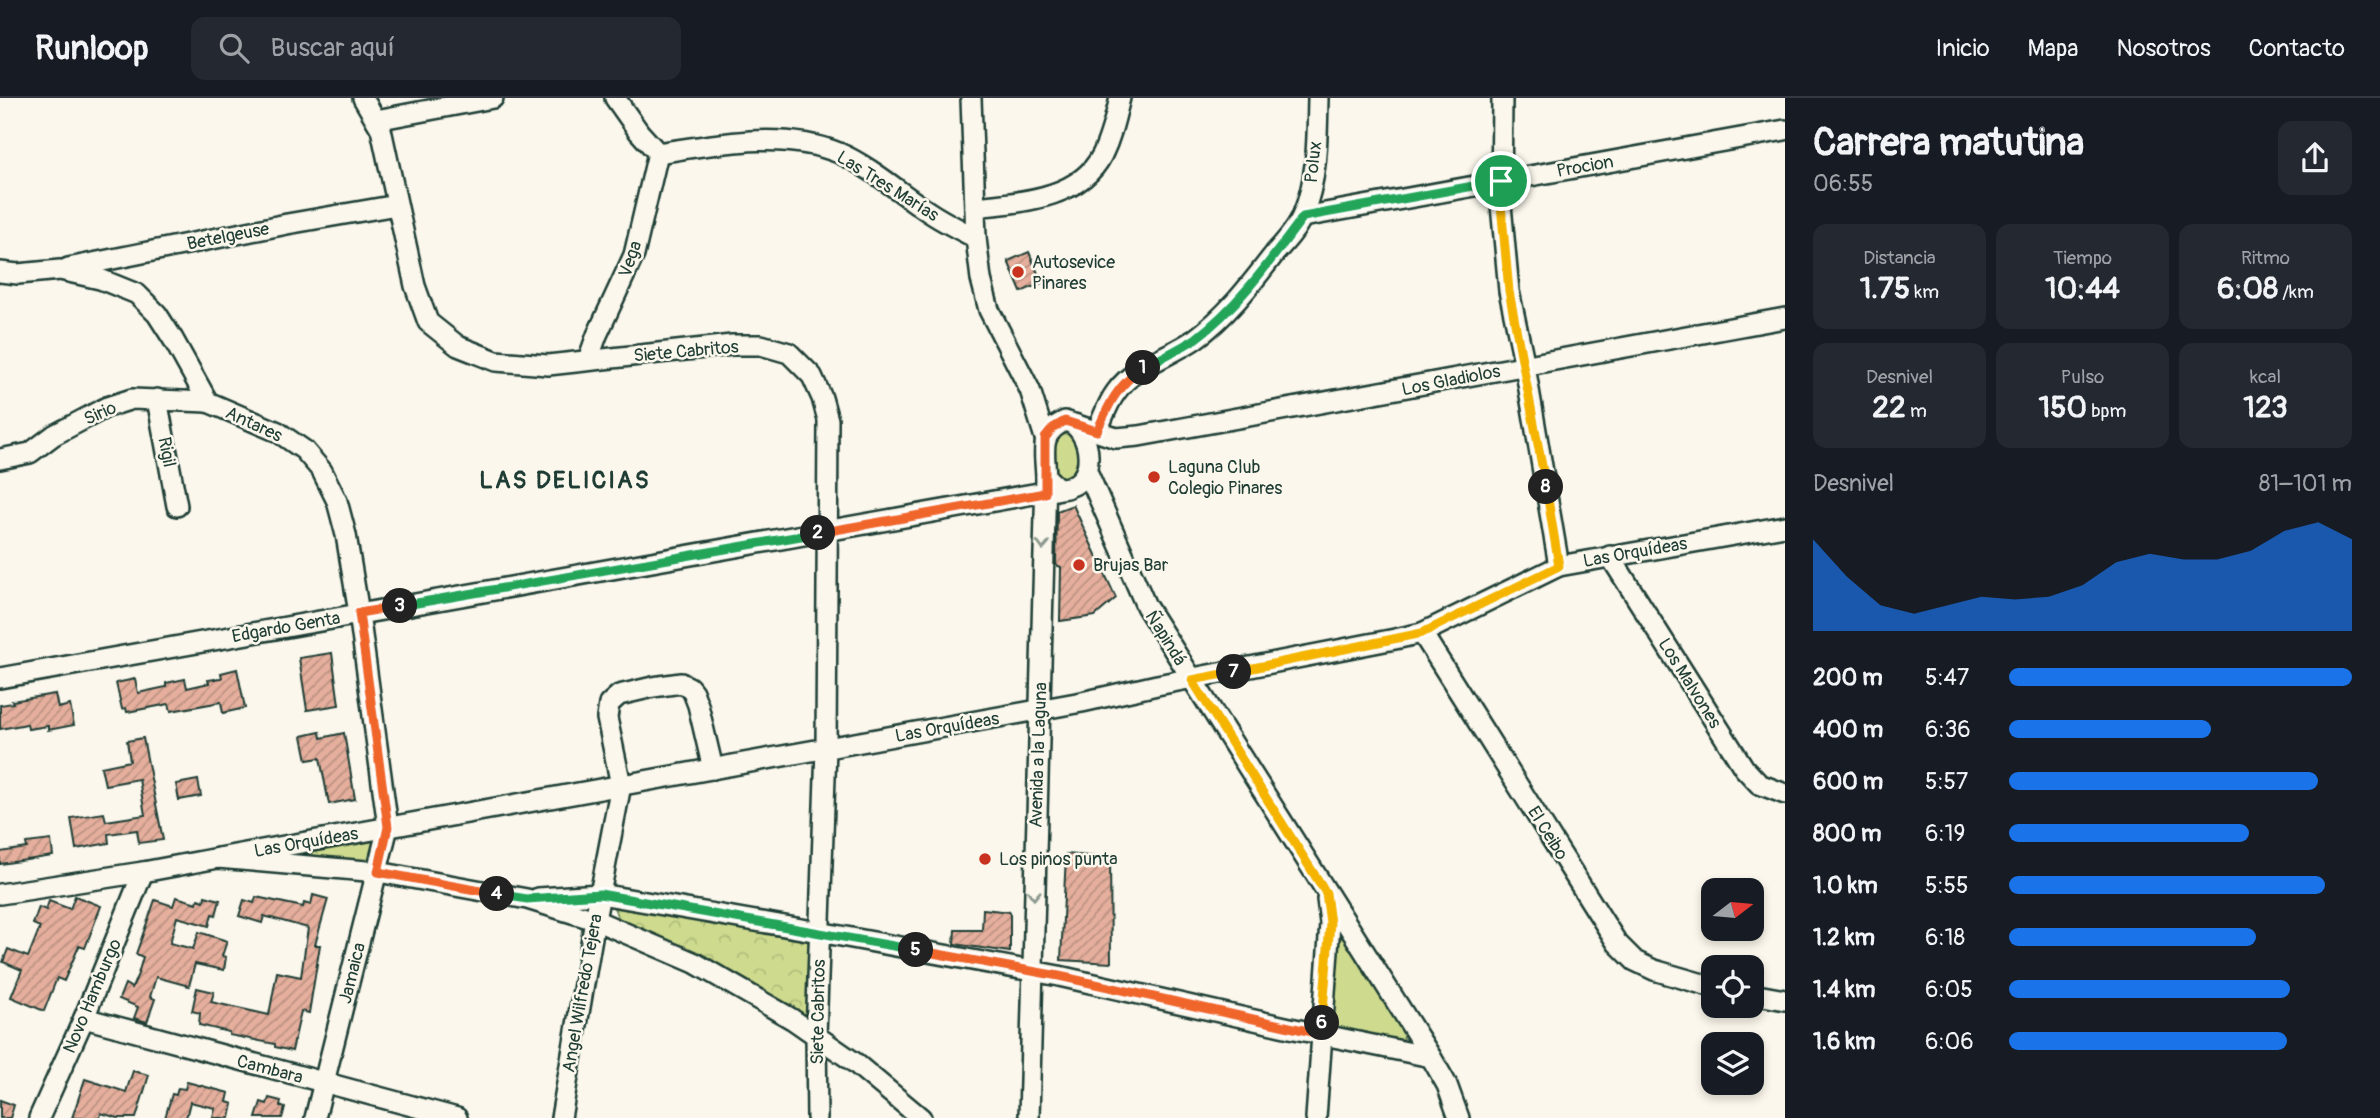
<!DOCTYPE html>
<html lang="es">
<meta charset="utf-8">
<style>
body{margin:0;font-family:Pangolin,sans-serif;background:#242831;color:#f1f3f6;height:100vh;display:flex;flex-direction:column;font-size:26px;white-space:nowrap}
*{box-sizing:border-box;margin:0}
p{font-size:23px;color:#9ea1a6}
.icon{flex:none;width:38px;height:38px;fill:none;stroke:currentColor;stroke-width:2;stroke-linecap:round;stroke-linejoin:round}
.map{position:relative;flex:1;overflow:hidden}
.details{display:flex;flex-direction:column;background:#171b24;width:595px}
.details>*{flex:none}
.needle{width:46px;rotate:74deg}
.fabs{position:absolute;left:1701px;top:780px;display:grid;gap:14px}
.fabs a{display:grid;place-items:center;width:63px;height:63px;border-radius:14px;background:#171b24;box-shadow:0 4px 10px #0003;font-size:35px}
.pin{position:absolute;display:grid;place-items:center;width:60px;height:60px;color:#fff;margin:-30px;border:4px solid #fff;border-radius:50%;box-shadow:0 2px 7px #0007}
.km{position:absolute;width:35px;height:35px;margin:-18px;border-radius:50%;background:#222;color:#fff;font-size:19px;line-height:35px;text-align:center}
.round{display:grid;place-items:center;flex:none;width:74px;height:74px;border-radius:14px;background:#242831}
.summary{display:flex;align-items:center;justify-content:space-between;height:119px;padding:0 28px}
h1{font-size:38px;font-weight:700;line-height:52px}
.figures{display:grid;grid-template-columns:repeat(3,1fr);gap:10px;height:119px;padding:7px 28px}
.figures div{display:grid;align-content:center;border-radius:14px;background:#242831;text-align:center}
.figures b{font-size:30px;font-weight:700}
.figures small{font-size:19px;font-weight:400}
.figures p{font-size:19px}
.chart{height:196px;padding:14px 28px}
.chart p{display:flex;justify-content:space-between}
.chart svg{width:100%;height:126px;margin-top:7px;fill:#1a73e8;opacity:.7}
ul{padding:0 28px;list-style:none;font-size:23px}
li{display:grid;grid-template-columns:112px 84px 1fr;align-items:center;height:52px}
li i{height:18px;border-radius:9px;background:#1a73e8}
header{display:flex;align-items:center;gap:42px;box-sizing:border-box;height:98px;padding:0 35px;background:#171b24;border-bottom:2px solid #363941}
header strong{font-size:33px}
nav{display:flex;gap:38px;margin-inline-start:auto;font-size:24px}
.search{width:490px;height:63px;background:#242831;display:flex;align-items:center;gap:18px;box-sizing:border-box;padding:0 24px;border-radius:14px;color:#9ea1a6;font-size:26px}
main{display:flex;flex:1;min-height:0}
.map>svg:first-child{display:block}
</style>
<header>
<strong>Runloop</strong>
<div class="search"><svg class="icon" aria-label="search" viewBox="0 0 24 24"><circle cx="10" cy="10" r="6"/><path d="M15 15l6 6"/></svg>Buscar aquí</div>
<nav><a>Inicio</a><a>Mapa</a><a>Nosotros</a><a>Contacto</a></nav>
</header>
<main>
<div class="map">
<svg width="1785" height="1020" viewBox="0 0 1785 1020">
<defs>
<pattern id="forest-crowns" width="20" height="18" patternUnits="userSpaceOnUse" patternTransform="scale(1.75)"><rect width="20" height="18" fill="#cedb8e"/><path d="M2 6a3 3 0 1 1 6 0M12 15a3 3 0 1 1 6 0" fill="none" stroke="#b0bd7b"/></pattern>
<pattern id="building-hatch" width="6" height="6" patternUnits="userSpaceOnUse" patternTransform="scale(1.75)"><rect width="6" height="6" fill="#e6af9d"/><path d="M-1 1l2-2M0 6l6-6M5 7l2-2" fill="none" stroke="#ba9081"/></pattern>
</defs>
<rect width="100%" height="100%" fill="#fbf7ec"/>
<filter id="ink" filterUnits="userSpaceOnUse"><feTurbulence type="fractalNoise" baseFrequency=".0143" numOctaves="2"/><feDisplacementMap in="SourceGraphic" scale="14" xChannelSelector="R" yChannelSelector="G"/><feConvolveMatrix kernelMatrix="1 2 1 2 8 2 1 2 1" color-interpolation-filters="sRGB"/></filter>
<g filter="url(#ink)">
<!-- green -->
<g fill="#cedb8e" stroke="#768c61" stroke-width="2">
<path d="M1062 333 1068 334 1078 346 1081 367 1065 384 1058 379 1052 346Z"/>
<path d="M372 739 377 743 371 764 292 757 293 753Z"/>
<path d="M1343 839 1405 933 1403 941 1397 944 1337 931 1332 927 1337 843Z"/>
</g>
<!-- forest -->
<path fill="url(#forest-crowns)" stroke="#768c61" stroke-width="2" d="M615 805 807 842 812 849 810 918 803 919 620 823 614 810Z"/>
<!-- building -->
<g fill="url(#building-hatch)" stroke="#1f3d34" stroke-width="2">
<path d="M1029 154 1042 185 1021 194 1008 163Z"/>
<path d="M1073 407 1116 500 1095 518 1060 523 1061 469 1056 467 1057 413Z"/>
<path d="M332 555 339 607 307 612 299 560Z"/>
<path d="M237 571 245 610 223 615 221 604 171 613 169 606 127 614 126 610 122 611 116 585 135 581 138 595 166 589V585L185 581 187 590 209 585 208 582 222 580 221 575Z"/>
<path d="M55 596 58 610 70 607 74 627 48 632V628L28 631 27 626 0 631V607L13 605 12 603Z"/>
<path d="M320 634 321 640 344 635 355 701 329 706 320 660 307 662 302 638Z"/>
<path d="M143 640 163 742 139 745 137 732 108 736 109 745 76 751 71 720 104 715 106 723 145 717 139 681 105 687 101 669 130 663 127 643Z"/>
<path d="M198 682 201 698 179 702 176 686Z"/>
<path d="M51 742 53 758 0 766V754L27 750 26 745Z"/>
<path d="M1066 756 1110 760 1111 865 1061 862Z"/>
<path d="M313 797 328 801 315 847H320L309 915 301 913 292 953 275 949V946L229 937V934L199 927 200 915 192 913 197 890 214 894 211 904 269 917 277 874 301 879 308 830 264 818 262 825 239 818 244 802 254 805 256 799 303 809 304 805 311 807Z"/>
<path d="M75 798 101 808 85 850 79 848 64 883 57 880 44 913 11 899 22 872 3 864 8 851 28 859 40 829 33 826 39 809 46 812 49 803 70 811Z"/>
<path d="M205 798 220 802 216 817 212 816 209 828 177 819 170 845 193 851 199 834 227 843 222 858 226 859 224 872 195 866 189 888 156 879 150 899 155 901 147 924 134 920 138 909 119 901 125 886 132 890 138 876 143 859 136 856 155 802 173 808 176 799 197 805 198 801 204 803Z"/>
<path d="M983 811 1010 814V854L954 846 955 832H982Z"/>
<path d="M133 973 149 977 136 1020H118L101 1015 100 1020H72L85 981 126 994Z"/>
<path d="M187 984 229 995 227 1004 233 1006 230 1020H213L215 1010 190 1004 186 1020H165L172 996 176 997 178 990 185 991Z"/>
<path d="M269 1000 281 1003 280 1008 285 1010 282 1020H256L261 1004 267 1006Z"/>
<path d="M0 1002 14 1007 10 1020H0Z"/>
</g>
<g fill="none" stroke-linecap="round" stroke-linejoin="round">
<defs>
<g id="minor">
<path d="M363 0 381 31 415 188 428 224 458 248 496 263 548 267 732 247H761L789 255 812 278 822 300 828 322 826 650 816 938 817 1020"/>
<path d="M615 0 639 34 658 55C716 46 783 32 839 55 871 69 900 95 929 114 944 124 960 132 976 140"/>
<path d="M971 0 976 140 981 181 989 212 1030 292 1045 340"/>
<path d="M1502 0 1501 107 1509 193 1525 268 1559 468"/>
<path d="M376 22 493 0"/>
<path d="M975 109C1018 104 1079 102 1102 57 1111 39 1115 20 1120 0"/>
<path d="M1303 119 1785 32"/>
<path d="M68 170 287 126 397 107"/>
<path d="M0 174 18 176 60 172 100 181 137 196 157 216 173 241 208 304 278 334 304 352 322 373 337 403 346 437 359 515 388 729 315 1020"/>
<path d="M588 262 597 237 634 157 658 55"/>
<path d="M157 301 177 408"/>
<path d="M1065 323C1092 328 1102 391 1058 390L1046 379C1045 354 1038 335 1065 323Z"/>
<path d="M1074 326 1116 340 1139 338 1785 220"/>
<path d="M1097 333C1103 320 1107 306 1116 294 1134 268 1169 259 1195 241 1227 218 1251 186 1275 155 1285 144 1298 130 1303 116 1318 80 1317 39 1318 0"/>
<path d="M0 361 30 355 54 337 107 309 132 301 208 304"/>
<path d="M1087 373 1146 508 1431 959 1447 987 1459 1020"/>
<path d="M1610 458 1744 670 1759 686 1785 696"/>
<path d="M1422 535 1617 845 1635 863 1654 872 1713 889"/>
<path d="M0 580 1067 390"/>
<path d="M218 760 1082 604 1157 587 1395 541 1422 535 1559 468 1785 428"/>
<path d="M0 796 143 774 218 760 378 774 527 801 595 822 695 865 792 921 854 964 921 1020"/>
<path d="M538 800 600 796 819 834 1059 878 1290 930 1431 959"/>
<path d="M1752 896 1785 902"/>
<path d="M84 920 457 1020"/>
<path d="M39 1020 84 920 143 774"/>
<path d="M561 1020 595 822 621 687 607 620 609 606 619 597 653 589 681 585 689 589 693 594 698 607 713 671"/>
<path d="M1029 1020 1046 379"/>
<path d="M1316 1020 1330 825 1327 801"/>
</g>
</defs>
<!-- minor casing -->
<use href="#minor" stroke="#1f3d34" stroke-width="24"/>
<!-- minor -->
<use href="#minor" stroke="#fbf7ec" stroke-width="19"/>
</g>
<!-- one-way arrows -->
<defs><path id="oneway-chevron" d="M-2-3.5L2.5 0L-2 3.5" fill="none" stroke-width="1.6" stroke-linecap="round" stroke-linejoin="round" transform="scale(1.75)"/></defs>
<g stroke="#8d9a90">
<use href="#oneway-chevron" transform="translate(1043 447) rotate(92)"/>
<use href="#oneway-chevron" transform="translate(1034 797) rotate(91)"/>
</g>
</g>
<g fill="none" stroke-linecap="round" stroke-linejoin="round" filter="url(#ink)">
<defs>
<path id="split-1" d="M1143 270C1160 260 1178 252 1195 241 1238 209 1271 162 1303 119L1501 83"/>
<path id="split-2" d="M818 435 1045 395V340L1053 330 1065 323 1097 333C1109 306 1118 286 1143 270"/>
<path id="split-3" d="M400 508 818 435"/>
<path id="split-4" d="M400 508 359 515 388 729 378 774 497 796"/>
<path id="split-5" d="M497 796 527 801 600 796 916 852"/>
<path id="split-6" d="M916 852 1059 878 1321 936 1322 925"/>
<path id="split-7" d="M1234 574 1192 582 1326 795 1330 825 1322 925"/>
<path id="split-8" d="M1234 574 1422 535 1559 468 1546 389"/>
<path id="split-9" d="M1501 83V107L1509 193 1546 389"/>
</defs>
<!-- split-1 casing -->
<use href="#split-1" stroke="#fff" stroke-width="14"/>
<!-- split-2 casing -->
<use href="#split-2" stroke="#fff" stroke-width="14"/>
<!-- split-3 casing -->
<use href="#split-3" stroke="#fff" stroke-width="14"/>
<!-- split-4 casing -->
<use href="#split-4" stroke="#fff" stroke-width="14"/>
<!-- split-5 casing -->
<use href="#split-5" stroke="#fff" stroke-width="14"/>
<!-- split-6 casing -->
<use href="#split-6" stroke="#fff" stroke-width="14"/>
<!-- split-7 casing -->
<use href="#split-7" stroke="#fff" stroke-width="14"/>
<!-- split-8 casing -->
<use href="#split-8" stroke="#fff" stroke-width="14"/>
<!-- split-9 casing -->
<use href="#split-9" stroke="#fff" stroke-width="14"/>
<!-- split-1 -->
<use href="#split-1" stroke="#22a559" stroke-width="9"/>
<!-- split-2 -->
<use href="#split-2" stroke="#f0652b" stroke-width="9"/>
<!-- split-3 -->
<use href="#split-3" stroke="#22a559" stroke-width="9"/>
<!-- split-4 -->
<use href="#split-4" stroke="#f0652b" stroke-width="9"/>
<!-- split-5 -->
<use href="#split-5" stroke="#22a559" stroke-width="9"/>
<!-- split-6 -->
<use href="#split-6" stroke="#f0652b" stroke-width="9"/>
<!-- split-7 -->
<use href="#split-7" stroke="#f5b400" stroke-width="9"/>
<!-- split-8 -->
<use href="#split-8" stroke="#f5b400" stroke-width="9"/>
<!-- split-9 -->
<use href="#split-9" stroke="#f5b400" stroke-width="9"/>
</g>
<!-- markers -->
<g fill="#c8321e" stroke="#fbf7ec" stroke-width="2.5">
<circle cx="1018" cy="174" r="7"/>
<circle cx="1154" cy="379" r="7"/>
<circle cx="1079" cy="467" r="7"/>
<circle cx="985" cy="761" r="7"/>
</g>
<g text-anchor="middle" stroke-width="5" stroke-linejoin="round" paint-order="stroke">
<!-- street labels -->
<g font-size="18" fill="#1f3d34" stroke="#fbf7ec">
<text transform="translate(1313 64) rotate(-84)" y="6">Polux</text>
<text transform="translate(1585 68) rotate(-10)" y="6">Procion</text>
<text transform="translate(888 88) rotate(32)" y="6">Las Tres Marías</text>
<text transform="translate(228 138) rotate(-11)" y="6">Betelgeuse</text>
<text transform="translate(630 161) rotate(-71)" y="6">Vega</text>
<text transform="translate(686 253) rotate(-5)" y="6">Siete Cabritos</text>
<text transform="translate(1451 282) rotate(-11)" y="6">Los Gladiolos</text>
<text transform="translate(100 315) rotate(-24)" y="6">Sirio</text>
<text transform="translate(254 326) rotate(25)" y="6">Antares</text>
<text transform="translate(167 354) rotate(79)" y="6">Rigil</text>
<text transform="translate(1635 454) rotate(-10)" y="6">Las Orquídeas</text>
<text transform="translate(286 529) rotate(-10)" y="6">Edgardo Genta</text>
<text transform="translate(1166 540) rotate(58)" y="6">Ñapindá</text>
<text transform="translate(1690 585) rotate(58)" y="6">Los Malvones</text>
<text transform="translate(947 629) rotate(-10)" y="6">Las Orquídeas</text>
<text transform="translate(1038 657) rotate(-88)" y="6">Avenida a la Laguna</text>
<text transform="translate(1548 735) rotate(58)" y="6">El Ceibo</text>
<text transform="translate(306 744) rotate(-10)" y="6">Las Orquídeas</text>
<text transform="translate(352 875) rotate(-76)" y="6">Jamaica</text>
<text transform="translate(582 895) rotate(-80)" y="6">Angel Wilfredo Tejera</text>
<text transform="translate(92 898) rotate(-67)" y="6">Novo Hamburgo</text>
<text transform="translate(818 914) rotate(-89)" y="6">Siete Cabritos</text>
<text transform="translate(270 971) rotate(15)" y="6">Cambara</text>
</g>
<!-- poi labels -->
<g font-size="18" fill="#1f3d34" stroke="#fbf7ec" text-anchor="start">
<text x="1032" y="170">Autosevice<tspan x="1032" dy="21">Pinares</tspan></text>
<text x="1168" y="375">Laguna Club<tspan x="1168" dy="21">Colegio Pinares</tspan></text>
<text x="1093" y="473">Brujas Bar</text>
<text x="999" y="767">Los pinos punta</text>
</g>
<!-- district labels -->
<g font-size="24" font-weight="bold" letter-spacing="2" fill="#1f3d34" stroke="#fbf7ec">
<text x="565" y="390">LAS DELICIAS</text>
</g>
</g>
</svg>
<div class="fabs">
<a><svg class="needle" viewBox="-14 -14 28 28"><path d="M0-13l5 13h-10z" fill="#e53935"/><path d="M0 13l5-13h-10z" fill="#9ea1a6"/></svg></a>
<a><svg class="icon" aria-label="locate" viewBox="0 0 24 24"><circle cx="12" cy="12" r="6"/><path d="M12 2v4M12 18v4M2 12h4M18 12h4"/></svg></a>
<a><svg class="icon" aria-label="layers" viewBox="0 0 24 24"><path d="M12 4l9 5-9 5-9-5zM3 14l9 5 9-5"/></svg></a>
</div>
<div class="pin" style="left:1501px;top:83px;background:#1e9e55"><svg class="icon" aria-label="arrive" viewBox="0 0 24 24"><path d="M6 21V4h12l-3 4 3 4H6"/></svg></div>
<b class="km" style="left:1143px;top:270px">1</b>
<b class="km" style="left:818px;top:435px">2</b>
<b class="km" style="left:400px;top:508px">3</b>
<b class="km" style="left:497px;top:796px">4</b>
<b class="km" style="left:916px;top:852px">5</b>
<b class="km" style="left:1322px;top:925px">6</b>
<b class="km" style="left:1234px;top:574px">7</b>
<b class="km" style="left:1546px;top:389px">8</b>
</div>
<section class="details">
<div class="summary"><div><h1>Carrera matutina</h1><p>06:55</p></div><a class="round"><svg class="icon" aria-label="share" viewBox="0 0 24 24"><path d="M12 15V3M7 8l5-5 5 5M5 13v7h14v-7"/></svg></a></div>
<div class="figures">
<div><p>Distancia</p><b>1.75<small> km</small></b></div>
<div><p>Tiempo</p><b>10:44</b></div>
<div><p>Ritmo</p><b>6:08<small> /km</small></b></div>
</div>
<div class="figures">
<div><p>Desnivel</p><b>22<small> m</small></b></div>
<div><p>Pulso</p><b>150<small> bpm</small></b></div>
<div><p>kcal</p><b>123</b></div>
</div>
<div class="chart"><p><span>Desnivel</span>81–101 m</p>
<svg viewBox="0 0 160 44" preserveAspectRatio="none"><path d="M0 44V12L10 25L20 35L30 38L40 35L50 32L60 33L70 32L80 28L90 20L100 17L110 19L120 19L130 16L140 9L150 6L160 12V44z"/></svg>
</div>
<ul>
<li><b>200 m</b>5:47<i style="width:100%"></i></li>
<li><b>400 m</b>6:36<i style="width:59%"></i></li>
<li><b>600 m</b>5:57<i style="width:90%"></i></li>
<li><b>800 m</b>6:19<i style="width:70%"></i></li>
<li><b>1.0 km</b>5:55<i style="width:92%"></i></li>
<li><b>1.2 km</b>6:18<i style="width:72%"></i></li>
<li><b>1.4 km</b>6:05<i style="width:82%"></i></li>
<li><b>1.6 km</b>6:06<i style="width:81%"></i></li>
</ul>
</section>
</main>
